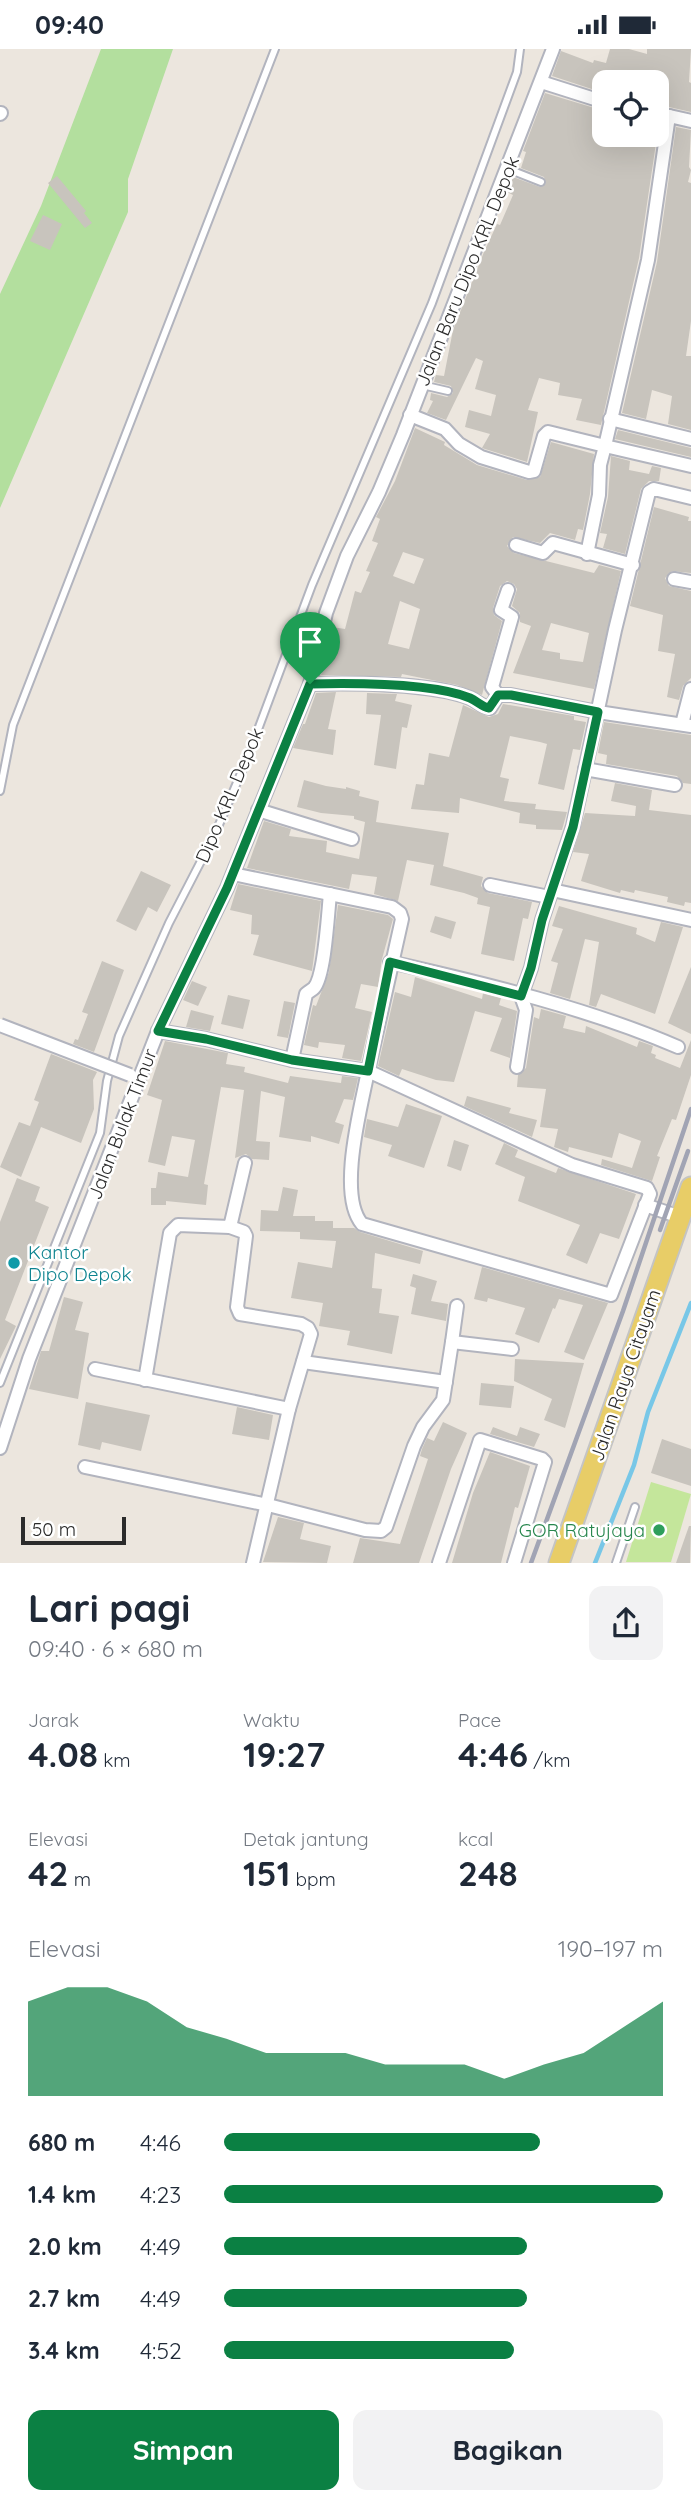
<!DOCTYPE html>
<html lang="id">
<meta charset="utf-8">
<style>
body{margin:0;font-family:Quicksand,sans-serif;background:#f2f2f3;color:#1f2937;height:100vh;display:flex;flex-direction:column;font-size:26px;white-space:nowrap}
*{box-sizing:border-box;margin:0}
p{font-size:23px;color:#747a83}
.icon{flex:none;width:38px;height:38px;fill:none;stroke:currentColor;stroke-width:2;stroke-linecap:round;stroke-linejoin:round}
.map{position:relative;height:1514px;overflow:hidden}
.side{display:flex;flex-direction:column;background:#fff;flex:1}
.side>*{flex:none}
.buttons{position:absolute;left:592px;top:21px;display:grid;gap:14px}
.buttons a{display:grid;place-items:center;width:77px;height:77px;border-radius:14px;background:#fff;box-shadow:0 7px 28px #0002;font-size:35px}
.scale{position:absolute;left:21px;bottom:18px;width:105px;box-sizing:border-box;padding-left:7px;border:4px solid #2b2b2b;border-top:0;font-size:19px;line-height:24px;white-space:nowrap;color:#2b2b2b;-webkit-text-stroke:5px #fff;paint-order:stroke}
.pin{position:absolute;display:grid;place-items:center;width:60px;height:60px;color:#fff;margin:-72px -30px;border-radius:50% 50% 50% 0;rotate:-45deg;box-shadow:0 0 7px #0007}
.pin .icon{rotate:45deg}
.round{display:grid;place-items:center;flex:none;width:74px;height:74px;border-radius:14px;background:#f2f2f3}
.summary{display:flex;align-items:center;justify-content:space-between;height:119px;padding:0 28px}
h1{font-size:38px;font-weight:700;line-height:52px}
.metrics{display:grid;grid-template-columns:repeat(3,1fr);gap:10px;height:119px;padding:7px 28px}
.metrics div{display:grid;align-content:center}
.metrics b{font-size:35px;font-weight:700}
.metrics small{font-size:19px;font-weight:400}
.metrics p{font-size:19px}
.chart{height:196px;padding:14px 28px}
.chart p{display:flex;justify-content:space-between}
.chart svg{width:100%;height:126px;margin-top:7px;fill:#0b8043;opacity:.7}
.cta{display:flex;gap:14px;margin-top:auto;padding:14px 28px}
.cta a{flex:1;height:80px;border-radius:14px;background:#0b8043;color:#fff;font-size:28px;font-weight:700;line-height:80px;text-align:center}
.cta a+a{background:#f2f2f3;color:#1f2937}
ul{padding:0 28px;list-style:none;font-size:23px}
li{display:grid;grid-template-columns:112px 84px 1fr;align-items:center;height:52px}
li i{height:18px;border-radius:9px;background:#0b8043}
.status{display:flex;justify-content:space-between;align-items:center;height:49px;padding:0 35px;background:#fff;direction:ltr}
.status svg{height:19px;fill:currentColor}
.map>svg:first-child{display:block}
</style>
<div class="status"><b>09:40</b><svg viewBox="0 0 49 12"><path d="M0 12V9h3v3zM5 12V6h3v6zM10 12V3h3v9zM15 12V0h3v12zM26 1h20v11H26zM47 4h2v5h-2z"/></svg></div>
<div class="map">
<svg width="691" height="1514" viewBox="0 0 691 1514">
<rect width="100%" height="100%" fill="#ece6de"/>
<!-- green -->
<path fill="#b3df9e" d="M101 0H173L128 130V163L0 459V245L41 157Z"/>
<!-- pitch -->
<path fill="#c4e69b" d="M651 1433 691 1445 671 1513H626Z"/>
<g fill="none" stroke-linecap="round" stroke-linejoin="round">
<!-- stream -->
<path stroke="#78c7e7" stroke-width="4.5" d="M595 1514 634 1416 648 1363 691 1254"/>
</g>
<!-- building -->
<g fill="#c8c4bd" fill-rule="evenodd">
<path d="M610 0H629L647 5V0H691L689 33 691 34V63L656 55V33H604V44L552 27 561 2 593 14 594 11 606 14Z"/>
<path d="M545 44 601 61 604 86H656V73L659 74 639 209 601 376 576 371 582 350 558 346 560 334 539 329 528 361 538 363 527 413 485 400 482 399 490 385 465 378 469 361 491 367 496 346 475 340 483 312 476 309 446 371 427 364 433 352 430 351 431 344 447 348 453 344 451 337 434 333 435 329 436 326 444 327 453 281 484 203 497 175 500 176 513 146 507 143 513 128 540 138 546 134 544 128 521 119 526 103 523 102Z"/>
<path d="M676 78 691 81 689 118 691 121 688 133 691 134V272L686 307H691V381L668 375 672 347 652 341 646 370 622 364 657 213Z"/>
<path d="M57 127 86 162 84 164 92 174 85 179 48 134Z"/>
<path d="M43 166 62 175 50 201 30 192Z"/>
<path d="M415 379 445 393 444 396 477 416 527 431 540 428 551 393 594 405 590 445 583 481 578 480 575 491 550 484 540 494 513 488 507 497 514 504 594 524 599 516 621 522 594 640 513 624 531 577 520 573V564L512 557 517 540 514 535 507 532 500 537 493 559 494 566 502 572 482 646 457 636 402 625 401 628 321 626 332 578 345 580 355 542 361 544 370 523 366 522 378 494 372 492 380 470 376 468 395 432ZM403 503 424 510 414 535 393 527ZM400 552 420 560 409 600 388 595ZM551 574 589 584 583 613 560 610V604L542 601Z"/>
<path d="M618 381 691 399V408L615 390Z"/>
<path d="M611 407 630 412 629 421 649 425 652 417 661 419 659 432H649L641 440 625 505 603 499 607 485 600 484 608 448Z"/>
<path d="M654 458 689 468 688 472H691V524L672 522 665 529 669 537 691 542V629L683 637 679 651 667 648 675 605 658 602 663 566 630 557Z"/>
<path d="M336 643 328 680 336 681 333 706 293 699 303 675H305L316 644Z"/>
<path d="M367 644 397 645 395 652 412 656 407 679 402 678 396 720 374 716 381 666 366 665Z"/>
<path d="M503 655 574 667V671L586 673 580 701 573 700 564 741 538 735 547 695 540 693 510 687 500 728 509 730 504 752 536 755 535 760 567 763 562 781 536 780V776L519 774 520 764 460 749 459 764 411 760 416 735 424 736 429 704 449 708 463 656 489 668 498 665Z"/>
<path d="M604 673 691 686V735L683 734 677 727 606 715 607 706 598 704Z"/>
<path d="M304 731 326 737 346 740V738L360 742 359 747 379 752 376 773 449 784 443 817 483 828 481 837 488 844 532 853 528 870 523 869 514 912 481 905 490 858 477 855 478 849 464 844 430 836 434 816 407 811 398 852 374 845 377 828 352 825 349 840 247 819 264 772 291 780 289 787 327 792 326 803 359 810 365 773 354 770V767L321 764 297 758Z"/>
<path d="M615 734 652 741 649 761 691 766V854L685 853 684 857 667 853 668 848 635 841 634 844 621 841 620 844 581 832 589 805 573 803 585 764 635 767 636 757 611 752Z"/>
<path d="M141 822 171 836 157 863 148 858 136 882 116 872Z"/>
<path d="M238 835 321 852 312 922 253 906 259 886 251 885 252 866 230 861Z"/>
<path d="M338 856 388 866 393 870 382 910 378 938 361 935 355 959 372 963 361 1012 342 1009 345 996 319 993 318 999 304 996 313 956 316 957 329 923Z"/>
<path d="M559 857 637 879 636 885 655 893 661 873 683 878 655 965 601 945 596 958 589 956 599 893 585 890 570 950 550 944 558 914 551 912 563 880 552 877Z"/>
<path d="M435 867 456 873 451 890 430 883Z"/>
<path d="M102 912 124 921 94 1003 73 995 75 990 78 991 88 965 82 963Z"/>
<path d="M691 918V985L668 974Z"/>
<path d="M415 928 482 950 483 944 501 949 499 956 517 962 510 1009 490 1002 502 969 475 962 454 1033 436 1031 402 1020 399 1027 378 1017 395 943 411 948Z"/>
<path d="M192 932 207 938 198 957 183 951Z"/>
<path d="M228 946 250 951 243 980 221 975Z"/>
<path d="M284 952 295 954 288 989 277 987Z"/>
<path d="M541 960 566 967 563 979 585 984 586 977 637 998 639 992 653 997 651 1004 656 1006 655 1009 680 1019 691 991V1026L676 1071 672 1070 657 1107 660 1108 652 1132 601 1116 602 1110 632 1119 641 1092 619 1084 612 1109 569 1098 568 1103 554 1098 558 1080 540 1078 546 1040 517 1038 518 1026 526 1019 534 968 539 970Z"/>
<path d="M191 961 214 967 210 982 186 978Z"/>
<path d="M165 992 228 1004 226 1015 245 1018 244 1023 288 1034 290 1027 341 1034 342 1027 358 1029 353 1051 344 1050 335 1073 344 1076 339 1095 311 1087V1093L279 1088 285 1048 261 1042 256 1092 270 1093 269 1111 252 1110 246 1105 235 1109 244 1041 221 1038 204 1135 208 1136 206 1156 166 1152V1156H151V1139H156L158 1123 188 1128 195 1091 172 1087 165 1117 148 1113 162 1051 147 1046Z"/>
<path d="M51 1005 97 1023 93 1031 94 1060 81 1094 41 1078 21 1128 0 1118 19 1073 30 1077 39 1053 34 1051Z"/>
<path d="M467 1047 511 1059 509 1064 537 1071 532 1088 464 1057Z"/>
<path d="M406 1055 442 1067 424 1119 388 1107 392 1096 364 1088 367 1070 398 1078Z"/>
<path d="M454 1091 469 1096 461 1122 447 1117Z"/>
<path d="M504 1094 518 1101 515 1108 556 1124 558 1119 636 1145 619 1190 600 1184 587 1215 566 1206 580 1176 518 1152 525 1128 495 1115Z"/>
<path d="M17 1129 40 1138 35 1152 49 1158 5 1271 16 1277 0 1310V1173Z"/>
<path d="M283 1138 298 1141 293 1167H315V1172H333V1179H354L360 1183 423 1202 420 1215 375 1204 372 1239 382 1240 379 1264 399 1267 392 1305 347 1296 350 1282 319 1277 323 1254 291 1249 298 1213 332 1219 336 1192 300 1190V1183L260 1182 261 1161 278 1162Z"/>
<path d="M482 1218 608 1254 584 1311 564 1303 583 1256 559 1250 555 1260 553 1259 539 1294 515 1285 525 1259 488 1249 487 1253 474 1250Z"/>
<path d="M413 1225 437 1232 431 1252 448 1255 446 1272 411 1265 416 1239 410 1237Z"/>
<path d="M64 1248 83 1253 75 1281 89 1284 78 1350 29 1340 41 1302H49Z"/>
<path d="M515 1310 584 1314 565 1379 544 1371 552 1350 514 1332Z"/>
<path d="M481 1334 514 1337 511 1359 479 1356Z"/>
<path d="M86 1353 150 1366 141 1402 102 1393 100 1401 78 1396Z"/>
<path d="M237 1358 273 1366 269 1391 232 1385Z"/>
<path d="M443 1373 467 1384 451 1420 419 1514H353L360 1489 400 1495 428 1410 420 1407 422 1400 427 1389 434 1392Z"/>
<path d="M493 1378 517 1387 520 1378 540 1385 534 1398 490 1385Z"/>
<path d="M662 1390 691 1400V1437L651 1424Z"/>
<path d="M490 1403 530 1417 518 1459 515 1458 501 1514H452L473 1444Z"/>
<path d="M278 1468 304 1474 300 1490 331 1497 327 1514 263 1513Z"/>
<path d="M689 1477H691L690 1514H676Z"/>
</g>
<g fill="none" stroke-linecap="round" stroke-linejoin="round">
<defs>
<g id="service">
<path d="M508 120 541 133"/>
<path d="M422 336 448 342"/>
<path d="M0 742 13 676 275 0"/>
<path d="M0 1334 100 1084 107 1032 119 987 169 874 215 785 247 710 312 536 432 254 517 23 520 0"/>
<path d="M616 1514 635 1458"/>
</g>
<g id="minor">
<path d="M541 33 604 53"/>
<path d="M656 64 691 72"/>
<path d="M0 65 1 64"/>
<path d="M669 67 648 211 605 397 691 417"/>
<path d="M410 366 445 380 459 395 481 408 529 423 534 422 544 387 548 383 605 397 600 416 599 446 587 505"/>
<path d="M610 370 691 390"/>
<path d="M516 496 543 504 553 494 633 516"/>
<path d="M674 530 691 533"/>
<path d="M310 635C351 634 433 634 470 649 477 652 482 658 490 659L498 646H511L598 663 691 677"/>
<path d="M498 646 492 638 512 568 501 561 508 541"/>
<path d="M682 675 691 640"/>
<path d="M585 720 675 736"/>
<path d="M258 761 352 790"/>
<path d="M490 836 549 848"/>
<path d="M552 841 691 871"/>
<path d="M390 913C484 934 590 960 678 998"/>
<path d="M158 982 206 990 292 1011 368 1022 402 870 400 864 392 858 233 825"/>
<path d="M292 1011 306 945C308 943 312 941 314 939 325 927 328 863 330 845"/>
<path d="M517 1018 526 961 521 947 531 919 542 871 573 777 615 581 649 443 654 440 691 449"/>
<path d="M368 1022 572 1116 647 1139 650 1145 611 1246 362 1175C337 1146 361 1058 368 1022Z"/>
<path d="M645 1156 680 1168"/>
<path d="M230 1178 244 1183 246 1187 237 1258 240 1265 301 1275 308 1279 311 1285 289 1360 253 1514"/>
<path d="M452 1293 457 1257"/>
<path d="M303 1313 446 1333"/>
<path d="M95 1320 289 1360"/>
<path d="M145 1331 170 1184 178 1176 230 1178 245 1114"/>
<path d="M0 1399 29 1310 158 982 227 839 310 635 326 564 347 507 379 443 403 386 553 0"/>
<path d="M85 1418 268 1456 365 1481 381 1482 386 1478 414 1397 423 1378 443 1351 452 1293 512 1300"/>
<path d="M439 1514 480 1391 542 1410 545 1413 514 1514"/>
</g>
<path id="primary" d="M559 1514 691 1138"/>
</defs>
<!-- service casing -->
<use href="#service" stroke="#b2b4be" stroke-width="10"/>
<!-- minor casing -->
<use href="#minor" stroke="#b2b4be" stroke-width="16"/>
<!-- primary casing -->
<use href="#primary" stroke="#c4c4c4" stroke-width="23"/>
<!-- service -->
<use href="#service" stroke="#fff" stroke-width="6"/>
<!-- minor -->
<use href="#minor" stroke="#fff" stroke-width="12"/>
<!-- primary -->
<use href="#primary" stroke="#e8cd67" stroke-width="19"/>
<!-- rail -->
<g stroke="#a1a4b4" stroke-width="4.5">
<path d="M660 1181 688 1102"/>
<path d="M531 1514 623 1262 691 1060"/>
</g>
<defs>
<path id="minor-bridge" d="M0 976 130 1026"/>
</defs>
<!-- minor-bridge casing -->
<use href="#minor-bridge" stroke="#b2b4be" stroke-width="16" stroke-linecap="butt"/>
<!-- minor-bridge -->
<use href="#minor-bridge" stroke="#fff" stroke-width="12"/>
</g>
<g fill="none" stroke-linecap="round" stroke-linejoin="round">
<defs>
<path id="route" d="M310 635C352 634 432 634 470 649 477 652 482 658 489 659L498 646H511L598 663 573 778 542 871 531 919 521 947 390 913 368 1022 292 1011 206 990 158 982 227 839Z"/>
</defs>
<!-- route casing -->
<use href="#route" stroke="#fff" stroke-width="14"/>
<!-- route -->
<use href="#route" stroke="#0b8043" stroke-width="9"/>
</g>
<!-- markers -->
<circle fill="#0f9aa8" stroke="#fff" stroke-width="2.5" cx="14" cy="1214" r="7"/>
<circle fill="#2e9e5b" stroke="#fff" stroke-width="2.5" cx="659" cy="1481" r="7"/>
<g text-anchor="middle" stroke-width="5" stroke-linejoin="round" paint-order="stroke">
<!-- street labels -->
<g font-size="19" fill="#2b2b2b" stroke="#fff">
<text transform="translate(467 222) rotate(-68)" y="7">Jalan Baru Dipo KRL Depok</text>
<text transform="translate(229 746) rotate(-67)" y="7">Dipo KRL Depok</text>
<text transform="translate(122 1075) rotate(-69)" y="7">Jalan Bulak Timur</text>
<text transform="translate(625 1326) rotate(-71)" y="7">Jalan Raya Citayam</text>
</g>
<!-- culture labels -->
<g font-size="19" fill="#0d838f" stroke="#fff" text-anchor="start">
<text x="28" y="1210">Kantor<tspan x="28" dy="22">Dipo Depok</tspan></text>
</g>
<!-- leisure labels -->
<g font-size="19" fill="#27864d" stroke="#fff" text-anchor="end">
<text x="645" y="1488">GOR Ratujaya</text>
</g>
</g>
</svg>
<div class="buttons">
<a><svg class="icon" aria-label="locate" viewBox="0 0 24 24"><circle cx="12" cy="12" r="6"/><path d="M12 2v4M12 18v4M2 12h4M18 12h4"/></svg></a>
</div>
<div class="scale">50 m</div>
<div class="pin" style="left:310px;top:635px;background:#1e9e55"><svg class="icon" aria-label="arrive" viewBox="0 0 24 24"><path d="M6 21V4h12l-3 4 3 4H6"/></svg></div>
</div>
<section class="side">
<div class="summary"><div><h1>Lari pagi</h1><p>09:40 · 6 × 680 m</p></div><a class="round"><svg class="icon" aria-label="share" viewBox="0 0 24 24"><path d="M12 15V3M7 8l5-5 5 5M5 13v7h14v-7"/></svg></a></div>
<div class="metrics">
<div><p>Jarak</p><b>4.08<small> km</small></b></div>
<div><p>Waktu</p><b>19:27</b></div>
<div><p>Pace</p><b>4:46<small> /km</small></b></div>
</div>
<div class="metrics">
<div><p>Elevasi</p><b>42<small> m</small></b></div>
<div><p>Detak jantung</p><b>151<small> bpm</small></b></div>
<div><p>kcal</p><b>248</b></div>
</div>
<div class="chart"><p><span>Elevasi</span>190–197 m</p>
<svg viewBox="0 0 160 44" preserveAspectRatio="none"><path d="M0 44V11L10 6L20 6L30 11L40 20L50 24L60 29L70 29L80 29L90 33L100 33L110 33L120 38L130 33L140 29L150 20L160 11V44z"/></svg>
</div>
<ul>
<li><b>680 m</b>4:46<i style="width:72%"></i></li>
<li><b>1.4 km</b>4:23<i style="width:100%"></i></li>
<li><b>2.0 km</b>4:49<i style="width:69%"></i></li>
<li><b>2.7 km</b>4:49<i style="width:69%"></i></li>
<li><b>3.4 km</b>4:52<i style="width:66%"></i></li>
</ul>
<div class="cta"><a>Simpan</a><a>Bagikan</a></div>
</section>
